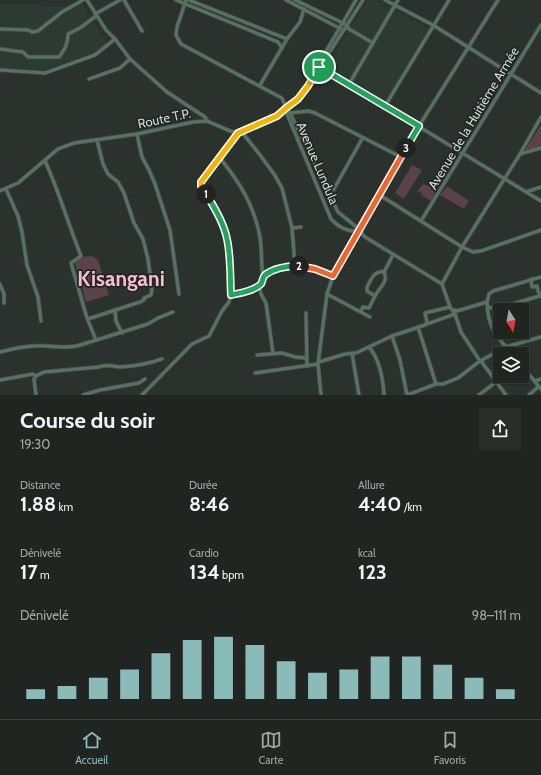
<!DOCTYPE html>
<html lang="fr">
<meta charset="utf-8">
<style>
body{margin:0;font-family:Cabin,sans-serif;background:#282d2a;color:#f1f3f6;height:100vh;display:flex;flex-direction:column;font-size:15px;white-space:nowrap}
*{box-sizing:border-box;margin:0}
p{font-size:13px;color:#a2a5a5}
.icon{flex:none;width:22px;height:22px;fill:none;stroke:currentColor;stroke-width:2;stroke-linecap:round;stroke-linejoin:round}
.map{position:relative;height:395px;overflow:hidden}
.sheet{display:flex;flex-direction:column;background:#202522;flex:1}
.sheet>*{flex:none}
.needle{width:26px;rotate:169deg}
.tools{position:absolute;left:493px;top:303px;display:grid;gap:8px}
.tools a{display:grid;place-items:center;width:36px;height:36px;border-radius:0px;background:#202522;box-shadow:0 1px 3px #0004,0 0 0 1px #3d4240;font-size:20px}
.pin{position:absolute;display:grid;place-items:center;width:34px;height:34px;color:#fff;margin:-17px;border:2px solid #fff;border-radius:50%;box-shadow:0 1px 4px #0007}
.km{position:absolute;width:20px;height:20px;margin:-10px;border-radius:50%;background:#222;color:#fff;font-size:11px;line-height:20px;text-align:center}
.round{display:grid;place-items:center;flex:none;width:42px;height:42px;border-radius:0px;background:#282d2a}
.overview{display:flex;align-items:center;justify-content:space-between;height:68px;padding:0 20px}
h1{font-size:22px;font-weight:700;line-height:30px}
.figures{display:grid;grid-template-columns:repeat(3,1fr);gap:6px;height:68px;padding:4px 20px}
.figures div{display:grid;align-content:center}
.figures b{font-size:20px;font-weight:700}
.figures small{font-size:11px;font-weight:400}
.figures p{font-size:11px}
.chart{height:112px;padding:8px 20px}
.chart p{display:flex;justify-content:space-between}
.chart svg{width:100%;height:72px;margin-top:4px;stroke:#8bbbb9;stroke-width:6}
.menu{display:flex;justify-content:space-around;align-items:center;height:56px;border-top:1px solid #3d4240;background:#202522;font-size:11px;color:#a2a5a5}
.menu a{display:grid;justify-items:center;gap:2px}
.menu .on{color:#8bbbb9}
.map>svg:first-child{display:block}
</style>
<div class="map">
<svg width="541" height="395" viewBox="0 0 541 395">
<rect width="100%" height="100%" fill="#2b312d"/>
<!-- built -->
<g fill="#2d3a32">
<path d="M368 0H378L429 29 385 102 324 69Z"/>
<path d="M81 1 107 44 93 54 43 70 0 68V5H42L46 7H72Z"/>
</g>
<!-- green -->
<g fill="#5b414a">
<path d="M541 125V146L526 151V148Z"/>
<path d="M412 165 422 170 404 199 395 193Z"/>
<path d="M423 184 431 187V190L434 191 435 194 431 201 421 195 422 194 420 191 418 193 417 192Z"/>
<path d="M447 186 469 201 464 209 440 195Z"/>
<path d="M92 256 98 260 109 295 86 302 75 264 76 261 84 257Z"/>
</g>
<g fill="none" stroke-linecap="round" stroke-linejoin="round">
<defs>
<g id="minor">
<path d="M87 0 106 30 115 39 130 59 167 92 205 117 207 121"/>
<path d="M124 0 142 31"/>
<path d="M176 0 278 42 282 48"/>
<path d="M186 0 177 27 176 35 181 44 278 96 282 98 286 108 290 113 338 212 354 225 365 237 442 284"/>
<path d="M189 0 287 39"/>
<path d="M286 0 341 29"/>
<path d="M295 0 347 25 349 29 373 43"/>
<path d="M385 0 433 25 541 93"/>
<path d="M95 14 120 0"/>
<path d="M0 29 28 30 32 32 38 31 62 12 83 0"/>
<path d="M0 49 23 52 28 57H59C65 49 68 44 68 34L80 28 96 16"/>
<path d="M319 67 349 84 541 201"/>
<path d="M319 67 321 60 356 0"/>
<path d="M0 70 45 73 95 55 115 39"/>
<path d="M89 79 120 68 130 59"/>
<path d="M349 84 398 0"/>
<path d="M260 85 287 39 300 22 304 9"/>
<path d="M385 106 449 0"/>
<path d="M286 108 287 114 331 219C338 227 348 232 359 231"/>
<path d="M290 113 308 111 315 113 401 157"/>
<path d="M241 131 260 155 274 174 282 188 292 228 295 266"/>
<path d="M137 134 142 157 149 170 155 184 170 230 179 294"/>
<path d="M520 154 541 148"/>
<path d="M220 158C240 183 254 205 260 237 262 250 261 264 263 277"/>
<path d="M45 161C59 191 68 224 81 256L71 263 87 318 96 340"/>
<path d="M6 189 18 216 22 232 27 265 38 297 41 321"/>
<path d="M0 191 18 183 58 149 74 143 137 134 193 122 207 121 230 131 238 133 245 130 277 116 298 99 308 86 363 0"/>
<path d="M526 192 541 187"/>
<path d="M378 194 462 247 473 252 481 251 541 230"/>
<path d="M330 196 362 139"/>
<path d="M421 221 541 25"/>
<path d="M292 228 301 227"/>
<path d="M531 279 532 287 537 286 538 291 541 296"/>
<path d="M0 284 4 294V303"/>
<path d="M259 285 261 294 266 303 273 353"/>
<path d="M327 294 370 317"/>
<path d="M231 295 244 292 259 285 263 277 270 272 284 267 301 266 333 276"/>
<path d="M375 296 367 291V287C371 280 374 270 384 272"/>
<path d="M487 302 489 294 493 291 541 277"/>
<path d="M488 307C499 311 527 298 541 296"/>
<path d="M115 310 116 321 122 333"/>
<path d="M454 310 457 311 487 302C488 329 496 335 512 354"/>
<path d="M361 311 363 307 369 308C371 304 373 300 375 296 379 288 389 281 384 272L393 255"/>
<path d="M306 313 307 366"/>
<path d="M88 319 140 302 144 300V298L151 295 152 289 148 259 143 239 134 223 124 193 118 182 108 174 103 164 97 140"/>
<path d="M427 324 455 314"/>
<path d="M418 327 436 384"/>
<path d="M392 336 400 360 407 395 436 384H443L458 378 480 361 506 347 541 337"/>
<path d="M369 347C380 360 383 378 384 395"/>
<path d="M0 352C15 348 31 345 46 346 57 347 67 348 77 346L148 324 158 318 173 312"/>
<path d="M352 353 359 395"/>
<path d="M257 355 282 353 295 357 307 358"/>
<path d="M480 361 461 332 455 314 450 307 442 284 462 247 520 154 541 117"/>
<path d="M481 361 506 395"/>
<path d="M319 362 345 354 356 353 392 336 425 325 427 322 425 313 450 307"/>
<path d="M522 366 541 389"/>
<path d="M255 373 318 364"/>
<path d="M36 376 34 379 36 395"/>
<path d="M0 380 33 374 36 376 44 372 99 367C109 363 112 367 121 367 135 366 148 364 162 359"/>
<path d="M535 381 541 379"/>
<path d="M83 395 100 390 139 383 145 379"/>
<path d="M142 395 192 344 209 336 222 311 229 302 231 295C230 273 231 248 224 227 218 212 206 199 201 183L238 133"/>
<path d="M321 395 318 364 327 294 333 276 378 194 419 126 498 0"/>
<path d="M479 395 496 382"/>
<path d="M529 395 538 387"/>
</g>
</defs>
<!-- minor casing -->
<use href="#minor" stroke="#494f4b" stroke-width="4.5"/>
<!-- minor -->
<use href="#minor" stroke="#547360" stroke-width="3"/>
</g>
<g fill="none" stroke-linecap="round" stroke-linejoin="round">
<defs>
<path id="split-1" d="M206 194 201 186V182L238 133 261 123 277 116 286 108 298 99 308 86 319 67"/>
<path id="split-2" d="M206 194C215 208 224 223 227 239 231 257 230 277 231 295 240 293 254 291 261 284 263 281 262 278 265 275 274 268 287 266 299 266"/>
<path id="split-3" d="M299 266 315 269 333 276 406 148"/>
<path id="split-4" d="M319 67 419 126 406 148"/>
</defs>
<!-- split-1 casing -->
<use href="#split-1" stroke="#fff" stroke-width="8"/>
<!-- split-2 casing -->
<use href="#split-2" stroke="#fff" stroke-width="8"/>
<!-- split-3 casing -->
<use href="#split-3" stroke="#fff" stroke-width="8"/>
<!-- split-4 casing -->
<use href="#split-4" stroke="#fff" stroke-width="8"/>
<!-- split-1 -->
<use href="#split-1" stroke="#f5b400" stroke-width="5"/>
<!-- split-2 -->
<use href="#split-2" stroke="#22a559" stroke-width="5"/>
<!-- split-3 -->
<use href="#split-3" stroke="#f0652b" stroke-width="5"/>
<!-- split-4 -->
<use href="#split-4" stroke="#22a559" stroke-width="5"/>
</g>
<g text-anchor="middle" stroke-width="3.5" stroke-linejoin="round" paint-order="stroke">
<!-- street labels -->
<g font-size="13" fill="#d1d5d3" stroke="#212723">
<text transform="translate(164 118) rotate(-12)" y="5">Route T.P.</text>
<text transform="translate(473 118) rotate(-59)" y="5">Avenue de la Huitième Armée</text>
<text transform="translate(318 163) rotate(67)" y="5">Avenue Lundula</text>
</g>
<!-- town labels -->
<g font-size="21" font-weight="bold" fill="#fbbbd2" stroke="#212723">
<text x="121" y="286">Kisangani</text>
</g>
</g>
</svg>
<div class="tools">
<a><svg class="needle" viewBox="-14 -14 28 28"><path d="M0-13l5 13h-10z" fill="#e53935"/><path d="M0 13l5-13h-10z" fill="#a2a5a5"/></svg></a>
<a><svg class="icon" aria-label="layers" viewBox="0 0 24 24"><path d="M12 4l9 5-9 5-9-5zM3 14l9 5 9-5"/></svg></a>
</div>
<div class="pin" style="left:319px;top:67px;background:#1e9e55"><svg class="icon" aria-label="arrive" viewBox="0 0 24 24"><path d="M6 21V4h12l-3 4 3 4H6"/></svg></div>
<b class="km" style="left:206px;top:194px">1</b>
<b class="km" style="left:299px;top:266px">2</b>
<b class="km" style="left:406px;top:148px">3</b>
</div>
<section class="sheet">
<div class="overview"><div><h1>Course du soir</h1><p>19:30</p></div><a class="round"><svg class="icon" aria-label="share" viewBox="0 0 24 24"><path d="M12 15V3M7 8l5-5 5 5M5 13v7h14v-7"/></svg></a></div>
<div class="figures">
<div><p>Distance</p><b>1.88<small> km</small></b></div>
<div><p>Durée</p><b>8:46</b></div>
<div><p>Allure</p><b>4:40<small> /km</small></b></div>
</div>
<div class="figures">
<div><p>Dénivelé</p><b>17<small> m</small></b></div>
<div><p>Cardio</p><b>134<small> bpm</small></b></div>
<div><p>kcal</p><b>123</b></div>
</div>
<div class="chart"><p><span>Dénivelé</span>98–111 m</p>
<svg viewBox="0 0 160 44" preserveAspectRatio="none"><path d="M5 44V38M15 44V36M25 44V31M35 44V26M45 44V16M55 44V8M65 44V6M75 44V11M85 44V21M95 44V28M105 44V26M115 44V18M125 44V18M135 44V23M145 44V31M155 44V38"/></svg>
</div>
</section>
<nav class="menu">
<a class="on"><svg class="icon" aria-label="home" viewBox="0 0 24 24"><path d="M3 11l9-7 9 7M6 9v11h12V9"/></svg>Accueil</a>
<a><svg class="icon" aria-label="map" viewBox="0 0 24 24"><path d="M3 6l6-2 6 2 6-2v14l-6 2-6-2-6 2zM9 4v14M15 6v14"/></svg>Carte</a>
<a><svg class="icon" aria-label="saved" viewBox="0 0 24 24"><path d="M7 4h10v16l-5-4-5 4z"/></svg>Favoris</a>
</nav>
